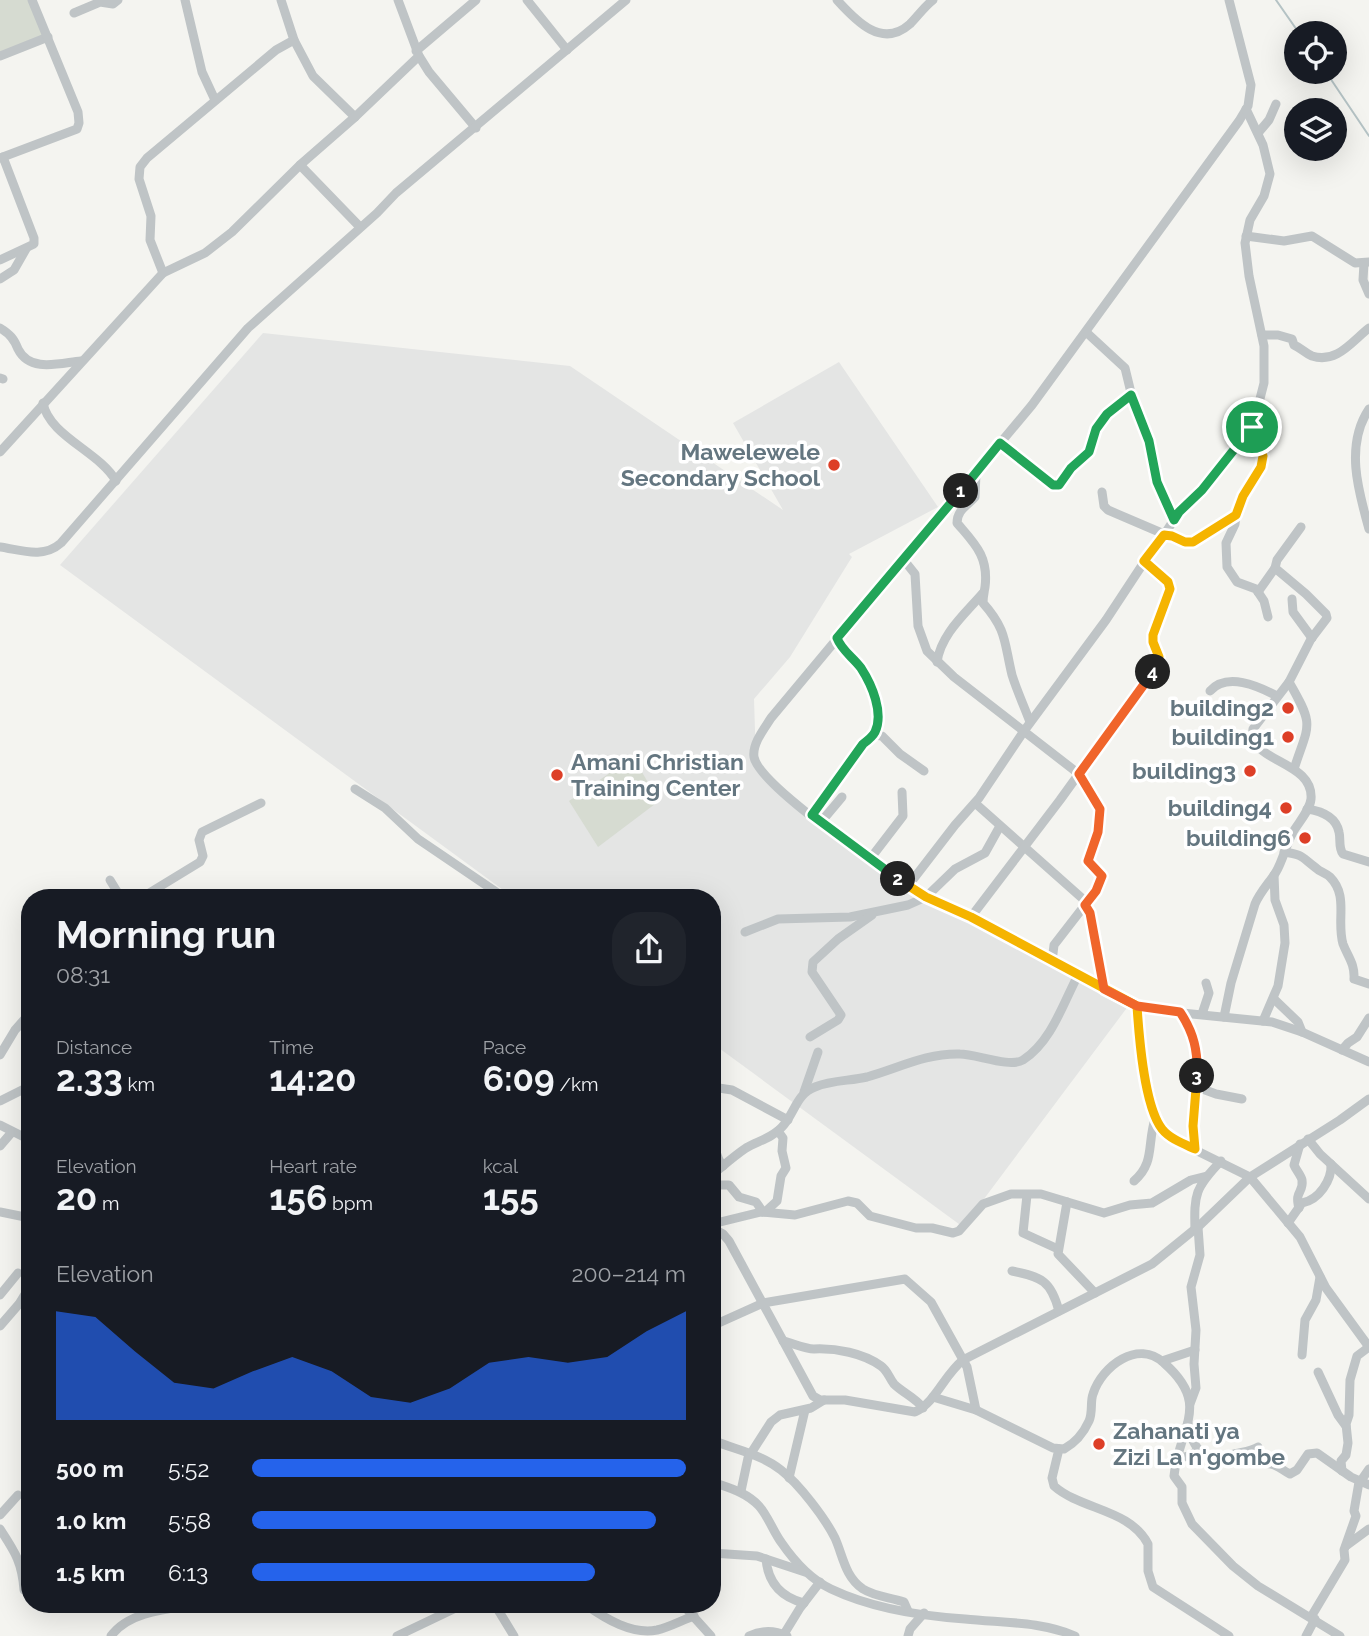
<!DOCTYPE html>
<meta charset="utf-8">
<style>
body{margin:0;font-family:Raleway,sans-serif;background:#20242c;color:#f1f3f6;height:100vh;display:flex;flex-direction:column;font-size:26px;white-space:nowrap}
*{box-sizing:border-box;margin:0}
p{font-size:23px;color:#9ea1a6}
.icon{flex:none;width:38px;height:38px;fill:none;stroke:currentColor;stroke-width:2;stroke-linecap:round;stroke-linejoin:round}
.map{position:relative;flex:1;overflow:hidden}
.side{position:absolute;left:21px;top:889px;width:700px;height:724px;display:flex;flex-direction:column;background:#171b24;border-radius:28px;box-shadow:0 7px 28px #0002}
.side>*{flex:none}
.buttons{position:absolute;left:1284px;top:21px;display:grid;gap:14px}
.buttons a{display:grid;place-items:center;width:63px;height:63px;border-radius:50%;background:#171b24;box-shadow:0 7px 28px #0002;font-size:35px}
.pin{position:absolute;display:grid;place-items:center;width:60px;height:60px;color:#fff;margin:-30px;border:4px solid #fff;border-radius:50%;box-shadow:0 2px 7px #0007}
.km{position:absolute;width:35px;height:35px;margin:-18px;border-radius:50%;background:#222;color:#fff;font-size:19px;line-height:35px;text-align:center}
.round{display:grid;place-items:center;flex:none;width:74px;height:74px;border-radius:28px;background:#20242c}
.head{display:flex;align-items:center;justify-content:space-between;height:119px;padding:0 35px}
h1{font-size:38px;font-weight:700;line-height:52px}
.figures{display:grid;grid-template-columns:repeat(3,1fr);gap:10px;height:119px;padding:7px 35px}
.figures div{display:grid;align-content:center}
.figures b{font-size:35px;font-weight:700}
.figures small{font-size:19px;font-weight:400}
.figures p{font-size:19px}
.chart{height:196px;padding:14px 35px}
.chart p{display:flex;justify-content:space-between}
.chart svg{width:100%;height:126px;margin-top:7px;fill:#2563eb;opacity:.7}
ul{padding:0 35px;list-style:none;font-size:23px}
li{display:grid;grid-template-columns:112px 84px 1fr;align-items:center;height:52px}
li i{height:18px;border-radius:9px;background:#2563eb}
.map>svg:first-child{display:block}
</style>
<div class="map">
<svg width="1369" height="1636" viewBox="0 0 1369 1636">
<rect width="100%" height="100%" fill="#f4f4f0"/>
<!-- built -->
<path fill="#e4e5e4" d="M263 333 570 366 783 510 733 423 839 362 938 507 849 554 852 557 790 657 754 699 756 762 778 789 926 897 1129 1005 963 1227 712 1043V898H514L60 565Z"/>
<!-- green -->
<g fill="#d6dbd1">
<path d="M0 0H35L48 34 0 53Z"/>
<path d="M633 757 659 801 598 847 569 801Z"/>
</g>
<g fill="none" stroke-linecap="round" stroke-linejoin="round">
<!-- stream -->
<g stroke="#b5c3c5" stroke-width="2">
<path d="M1276 0 1299 33"/>
<path d="M1326 72 1369 136"/>
</g>
<!-- minor -->
<g stroke="#bfc4c6" stroke-width="9">
<path d="M185 0 202 72 215 100"/>
<path d="M281 0 294 40"/>
<path d="M398 0 419 56 429 72 476 128"/>
<path d="M527 0 567 50"/>
<path d="M837 0C856 21 882 49 910 24 918 16 924 7 933 0"/>
<path d="M1229 0 1251 85 1248 106 1239 121 1032 405 771 718C764 729 752 744 754 757 759 786 880 866 908 886L926 897 971 917 1137 1006 1162 1011 1272 1022 1302 1032 1369 1062"/>
<path d="M74 13 100 2 113 4 118 0"/>
<path d="M416 51 476 0"/>
<path d="M0 56 48 37"/>
<path d="M1258 133 1269 120 1276 104"/>
<path d="M0 158 77 129 79 123 78 112 32 0"/>
<path d="M300 165 360 227"/>
<path d="M1246 236 1284 241 1312 236 1355 263 1369 262"/>
<path d="M0 260 34 244V238L3 157"/>
<path d="M1364 263 1363 280 1369 294"/>
<path d="M163 273 150 240 151 216 139 179 140 167 147 158 276 50 294 40 313 76 355 117"/>
<path d="M0 279 14 270 26 249"/>
<path d="M0 328C10 334 14 339 18 349 30 373 60 363 81 361"/>
<path d="M1086 332 1125 368 1133 401 1149 441 1157 482 1174 520"/>
<path d="M1262 335H1278L1292 339 1294 345C1301 348 1305 353 1312 356 1337 364 1352 341 1369 328"/>
<path d="M0 378 3 379"/>
<path d="M43 403C49 436 100 452 116 481"/>
<path d="M1369 409C1345 445 1358 490 1369 529"/>
<path d="M1000 443 1053 485H1059L1071 468 1089 452 1096 429 1107 414 1131 395"/>
<path d="M0 452 163 273 205 253 232 232 300 165 355 117 419 56"/>
<path d="M976 473 975 497C967 506 957 510 957 523 974 543 989 556 985 587 984 593 983 597 983 603 1007 630 1004 642 1012 675 1017 691 1024 706 1030 722"/>
<path d="M1102 492 1104 506 1108 510 1164 534"/>
<path d="M1236 515 1235 524 1226 543 1227 567 1237 582 1256 589 1264 601 1268 617"/>
<path d="M1164 535 1179 512 1202 490 1252 427"/>
<path d="M0 547C21 550 43 559 61 543L248 328 377 213 396 193 626 0"/>
<path d="M903 559 915 574 918 626 927 651 954 677 1079 774 1089 789 1100 809 1098 832 1088 861 1101 875C1101 887 1092 895 1085 905L1090 913 1104 989"/>
<path d="M1258 592 1275 568"/>
<path d="M1292 599 1293 612 1312 638"/>
<path d="M837 637 844 651 861 669 872 689 879 715 874 735"/>
<path d="M937 662C941 634 965 614 983 593"/>
<path d="M1289 682C1315 727 1309 723 1294 769"/>
<path d="M1210 691C1227 672 1258 686 1277 696"/>
<path d="M355 789 385 808 418 839 505 898"/>
<path d="M975 803 1083 899 1085 905 1054 945 1052 962"/>
<path d="M1307 809C1321 811 1336 817 1339 832 1341 840 1338 847 1343 854L1369 862"/>
<path d="M812 815 863 744 874 735 882 736 900 754 924 771"/>
<path d="M821 822 842 797"/>
<path d="M1284 852C1304 855 1301 857 1316 868 1320 872 1326 873 1330 877 1349 896 1336 920 1343 944 1348 957 1355 964 1354 979L1369 984"/>
<path d="M870 859 903 816 902 792"/>
<path d="M110 880 121 898"/>
<path d="M908 886 955 825 979 798 1024 731 1106 620 1158 541 1167 535 1188 543 1215 527 1231 520 1256 477 1263 456 1261 447 1252 430 1264 383V346L1249 276 1245 243 1250 220 1264 196 1270 174 1263 145 1246 109"/>
<path d="M141 898 200 862 203 856 199 840 202 832 261 803"/>
<path d="M971 917 1060 800 1156 667C1161 652 1152 649 1153 635L1170 589 1169 582 1144 561"/>
<path d="M745 932 778 919 850 917 908 905 926 897 955 869 985 853 1000 826"/>
<path d="M1274 999 1298 1022 1302 1032"/>
<path d="M1137 1006 1143 1063 1157 1122 1163 1132 1177 1141 1250 1177 1300 1237 1326 1288 1369 1347"/>
<path d="M1179 1012C1207 1052 1195 1077 1193 1122 1193 1131 1196 1140 1195 1149"/>
<path d="M1202 1014 1209 993 1206 983"/>
<path d="M1224 1017 1231 983 1255 904C1260 892 1269 883 1276 872 1283 860 1286 845 1293 832 1299 822 1310 810 1311 799 1314 760 1248 763 1253 729L1289 682 1311 639 1327 618 1326 614 1306 594 1275 568 1277 560 1301 527"/>
<path d="M1263 1021 1278 986 1285 943 1284 925 1275 900 1274 875"/>
<path d="M810 1037 838 1020 841 1015 812 972 813 962 838 939 872 915"/>
<path d="M1342 1050 1348 1043 1357 1037 1369 1018"/>
<path d="M0 1055 15 1030 30 1013"/>
<path d="M712 1087 732 1090 788 1120"/>
<path d="M1197 1087 1216 1094 1242 1099"/>
<path d="M804 1092 818 1052"/>
<path d="M0 1101 30 1086"/>
<path d="M712 1123C718 1140 711 1151 723 1166"/>
<path d="M0 1125 30 1140"/>
<path d="M1308 1139 1320 1154 1369 1199"/>
<path d="M0 1146 12 1132"/>
<path d="M712 1175C723 1166 734 1156 746 1148 758 1141 772 1138 782 1127 795 1113 796 1094 815 1087 832 1080 850 1081 867 1077 899 1068 926 1053 960 1054 976 1054 1010 1068 1023 1060 1051 1042 1063 1004 1078 975"/>
<path d="M1134 1181C1155 1163 1147 1144 1155 1119"/>
<path d="M712 1185H729L739 1197 756 1202 763 1212"/>
<path d="M1027 1195 1023 1233 1058 1249"/>
<path d="M1067 1202 1058 1254 1095 1293"/>
<path d="M1299 1208C1294 1191 1304 1193 1302 1180 1301 1175 1296 1170 1294 1165L1300 1144"/>
<path d="M0 1212 30 1218"/>
<path d="M765 1212 777 1201 781 1176 786 1168 782 1151 783 1138 778 1131"/>
<path d="M1288 1223 1302 1203C1319 1200 1332 1180 1331 1164"/>
<path d="M712 1224 761 1212 795 1215 848 1201 857 1203 870 1216 916 1228H932L953 1233 959 1231 983 1204 1011 1194H1041L1104 1213 1130 1205 1152 1203 1191 1180 1207 1176"/>
<path d="M712 1228 723 1234 729 1241 813 1396 820 1400H845L915 1412C936 1402 944 1375 963 1360L1152 1264 1200 1225 1250 1177 1340 1120 1369 1099"/>
<path d="M1195 1230C1194 1194 1195 1188 1221 1161"/>
<path d="M1012 1271C1042 1277 1051 1281 1059 1311"/>
<path d="M0 1295 18 1273"/>
<path d="M0 1326 19 1304 30 1286"/>
<path d="M712 1326 763 1303 905 1279 931 1302 967 1367 976 1410"/>
<path d="M783 1341C792 1343 805 1349 814 1349 836 1348 863 1353 881 1366 888 1371 889 1378 894 1384 903 1393 916 1398 923 1408"/>
<path d="M1302 1355 1305 1320 1316 1300 1320 1277"/>
<path d="M1162 1361 1195 1350"/>
<path d="M1318 1372 1338 1415 1346 1426"/>
<path d="M933 1397 976 1410 1053 1448 1064 1449C1075 1443 1084 1432 1089 1421 1093 1412 1090 1402 1093 1394 1102 1366 1138 1339 1164 1363 1212 1405 1179 1427 1174 1476L1182 1487V1503L1192 1524 1233 1566 1258 1586 1340 1636"/>
<path d="M1190 1404 1196 1388 1194 1364 1196 1330 1191 1287 1200 1255 1198 1227"/>
<path d="M1188 1423C1195 1473 1234 1458 1271 1464 1278 1465 1283 1471 1290 1474L1297 1470 1308 1454 1317 1453 1351 1477 1369 1485"/>
<path d="M712 1440C736 1450 761 1454 781 1470 799 1484 825 1518 835 1538 843 1556 845 1577 863 1589 876 1597 890 1597 904 1602L908 1611"/>
<path d="M1059 1449 1052 1478 1054 1486C1081 1510 1130 1509 1148 1544V1571L1153 1587 1229 1636"/>
<path d="M1178 1459 1191 1455 1198 1450"/>
<path d="M1223 1460C1231 1451 1247 1454 1258 1447"/>
<path d="M1342 1471 1341 1461 1346 1455 1348 1443 1346 1424 1349 1415 1350 1380 1357 1356 1369 1347"/>
<path d="M789 1478 805 1410"/>
<path d="M712 1482C729 1488 746 1492 759 1506 768 1516 773 1531 781 1542 794 1561 810 1579 831 1589 871 1608 921 1616 965 1619 1002 1623 1041 1621 1075 1636"/>
<path d="M1360 1482 1369 1469"/>
<path d="M741 1491 748 1458 771 1422 780 1415 811 1408 824 1400"/>
<path d="M0 1515 18 1495"/>
<path d="M0 1529C15 1552 22 1562 24 1590"/>
<path d="M1347 1545 1369 1529"/>
<path d="M712 1553 757 1556 805 1572"/>
<path d="M766 1559C768 1583 781 1597 804 1603"/>
<path d="M495 1605 514 1636"/>
<path d="M586 1605C606 1619 632 1635 657 1630 670 1627 682 1620 694 1616"/>
<path d="M683 1605 711 1636"/>
<path d="M1311 1617 1345 1560 1344 1550 1356 1516 1354 1511 1359 1482"/>
<path d="M784 1634 800 1608 820 1582"/>
<path d="M111 1636C129 1611 168 1609 196 1605"/>
<path d="M397 1636 462 1605"/>
<path d="M749 1636C762 1630 774 1630 787 1636"/>
<path d="M908 1636 910 1629 924 1613"/>
<path d="M1306 1636 1315 1619"/>
</g>
</g>
<g fill="none" stroke-linecap="round" stroke-linejoin="round">
<defs>
<path id="split-1" d="M961 491 1000 443 1053 485H1059L1071 468 1089 452 1096 429 1107 414 1131 395 1149 441 1157 482 1174 520 1179 512 1202 490 1252 427"/>
<path id="split-2" d="M898 879 812 815 863 744C867 741 873 736 875 732 884 713 872 685 861 668 853 657 842 651 837 638L961 491"/>
<path id="split-3" d="M898 879 926 897 971 917 1137 1006C1139 1036 1144 1106 1162 1129 1170 1139 1184 1144 1195 1149L1193 1126 1197 1076"/>
<path id="split-4" d="M1153 672 1079 774 1100 809 1098 832 1088 861 1102 876 1096 891 1085 905 1090 913 1104 989 1137 1006 1180 1012C1194 1033 1198 1051 1197 1076"/>
<path id="split-5" d="M1153 672 1159 657 1153 642V635L1170 589 1168 582 1144 561 1164 535 1172 536 1185 542H1193L1236 515 1243 496 1261 467 1263 456 1252 427"/>
</defs>
<!-- split-1 casing -->
<use href="#split-1" stroke="#fff" stroke-width="14"/>
<!-- split-2 casing -->
<use href="#split-2" stroke="#fff" stroke-width="14"/>
<!-- split-3 casing -->
<use href="#split-3" stroke="#fff" stroke-width="14"/>
<!-- split-4 casing -->
<use href="#split-4" stroke="#fff" stroke-width="14"/>
<!-- split-5 casing -->
<use href="#split-5" stroke="#fff" stroke-width="14"/>
<!-- split-1 -->
<use href="#split-1" stroke="#22a559" stroke-width="9"/>
<!-- split-2 -->
<use href="#split-2" stroke="#22a559" stroke-width="9"/>
<!-- split-3 -->
<use href="#split-3" stroke="#f5b400" stroke-width="9"/>
<!-- split-4 -->
<use href="#split-4" stroke="#f0652b" stroke-width="9"/>
<!-- split-5 -->
<use href="#split-5" stroke="#f5b400" stroke-width="9"/>
</g>
<!-- markers -->
<g fill="#dd3f27" stroke="#fff" stroke-width="2.5">
<circle cx="834" cy="465" r="7"/>
<circle cx="1288" cy="708" r="7"/>
<circle cx="1288" cy="737" r="7"/>
<circle cx="1250" cy="771" r="7"/>
<circle cx="557" cy="775" r="7"/>
<circle cx="1286" cy="808" r="7"/>
<circle cx="1305" cy="838" r="7"/>
<circle cx="1099" cy="1444" r="7"/>
</g>
<g text-anchor="middle" stroke-width="7" stroke-linejoin="round" paint-order="stroke">
<!-- poi labels -->
<g font-size="23" font-weight="bold" fill="#647680" stroke="#fff" text-anchor="end">
<text x="820" y="460">Mawelewele<tspan x="820" dy="26">Secondary School</tspan></text>
<text x="1274" y="716">building2</text>
<text x="1274" y="745">building1</text>
<text x="571" y="770" text-anchor="start">Amani Christian<tspan x="571" dy="26">Training Center</tspan></text>
<text x="1236" y="779">building3</text>
<text x="1272" y="816">building4</text>
<text x="1291" y="846">building6</text>
<text x="1113" y="1439" text-anchor="start">Zahanati ya<tspan x="1113" dy="26">Zizi La n'gombe</tspan></text>
</g>
</g>
</svg>
<div class="buttons">
<a><svg class="icon" aria-label="locate" viewBox="0 0 24 24"><circle cx="12" cy="12" r="6"/><path d="M12 2v4M12 18v4M2 12h4M18 12h4"/></svg></a>
<a><svg class="icon" aria-label="layers" viewBox="0 0 24 24"><path d="M12 4l9 5-9 5-9-5zM3 14l9 5 9-5"/></svg></a>
</div>
<div class="pin" style="left:1252px;top:427px;background:#1e9e55"><svg class="icon" aria-label="arrive" viewBox="0 0 24 24"><path d="M6 21V4h12l-3 4 3 4H6"/></svg></div>
<b class="km" style="left:961px;top:491px">1</b>
<b class="km" style="left:898px;top:879px">2</b>
<b class="km" style="left:1197px;top:1076px">3</b>
<b class="km" style="left:1153px;top:672px">4</b>
<section class="side">
<div class="head"><div><h1>Morning run</h1><p>08:31</p></div><a class="round"><svg class="icon" aria-label="share" viewBox="0 0 24 24"><path d="M12 15V3M7 8l5-5 5 5M5 13v7h14v-7"/></svg></a></div>
<div class="figures">
<div><p>Distance</p><b>2.33<small> km</small></b></div>
<div><p>Time</p><b>14:20</b></div>
<div><p>Pace</p><b>6:09<small> /km</small></b></div>
</div>
<div class="figures">
<div><p>Elevation</p><b>20<small> m</small></b></div>
<div><p>Heart rate</p><b>156<small> bpm</small></b></div>
<div><p>kcal</p><b>155</b></div>
</div>
<div class="chart"><p><span>Elevation</span>200–214 m</p>
<svg viewBox="0 0 160 44" preserveAspectRatio="none"><path d="M0 44V6L10 8L20 20L30 31L40 33L50 27L60 22L70 27L80 36L90 38L100 33L110 24L120 22L130 24L140 22L150 13L160 6V44z"/></svg>
</div>
<ul>
<li><b>500 m</b>5:52<i style="width:100%"></i></li>
<li><b>1.0 km</b>5:58<i style="width:93%"></i></li>
<li><b>1.5 km</b>6:13<i style="width:79%"></i></li>
</ul>
</section>
</div>
